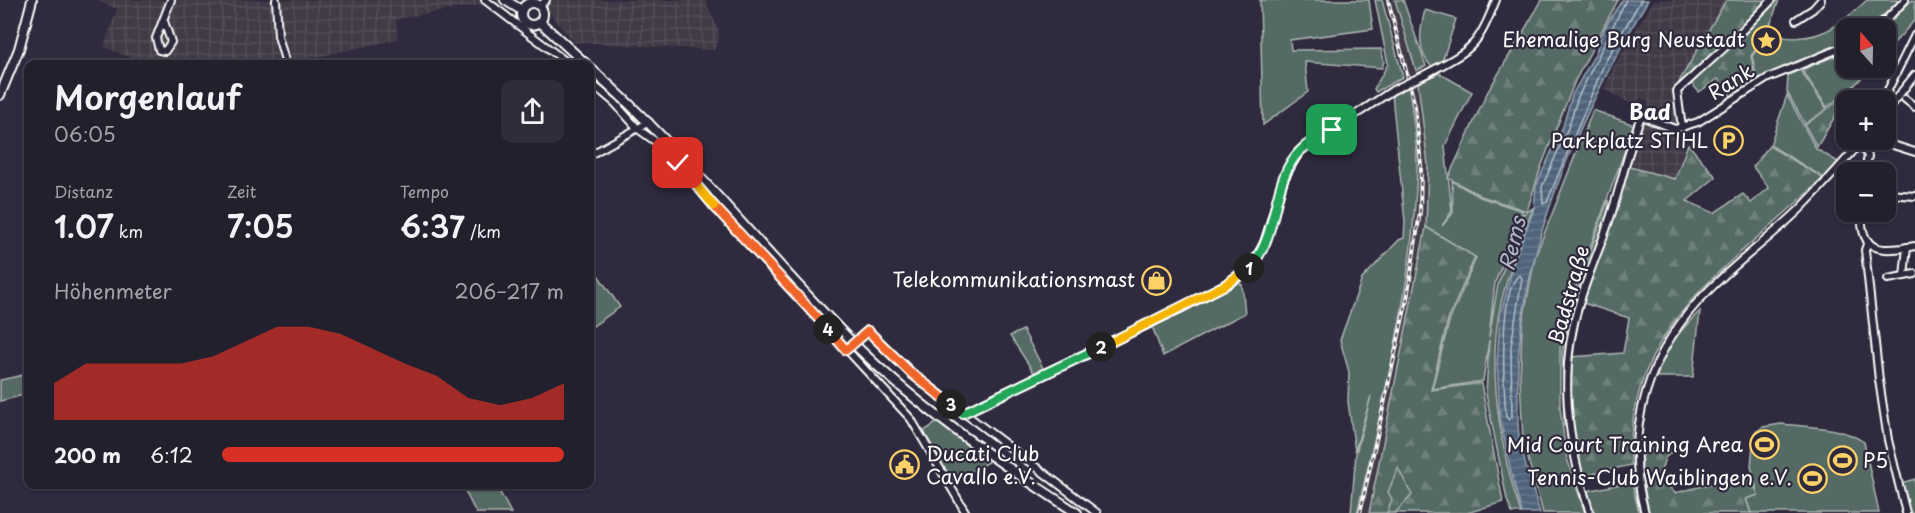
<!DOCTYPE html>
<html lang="de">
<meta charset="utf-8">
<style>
body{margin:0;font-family:"Playpen Sans",sans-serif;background:#2f2d3a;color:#f1f3f6;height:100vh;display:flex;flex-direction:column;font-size:22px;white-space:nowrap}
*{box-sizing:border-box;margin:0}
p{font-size:20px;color:#a3a3aa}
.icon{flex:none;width:33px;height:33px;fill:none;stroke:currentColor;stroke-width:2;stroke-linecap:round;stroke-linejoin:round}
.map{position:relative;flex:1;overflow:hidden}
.side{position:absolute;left:24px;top:60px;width:570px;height:429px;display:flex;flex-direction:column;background:#23202e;border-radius:12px;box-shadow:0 2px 4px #0004,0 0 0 2px #403e4a}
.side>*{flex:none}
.needle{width:39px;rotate:340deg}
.tools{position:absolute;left:1836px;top:18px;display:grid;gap:12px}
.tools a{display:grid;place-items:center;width:60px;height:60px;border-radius:12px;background:#23202e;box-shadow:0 2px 4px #0004,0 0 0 2px #403e4a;font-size:30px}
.pin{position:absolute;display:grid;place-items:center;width:51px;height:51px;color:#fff;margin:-26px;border-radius:12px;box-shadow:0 3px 9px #0006}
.km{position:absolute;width:30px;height:30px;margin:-15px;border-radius:50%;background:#222;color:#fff;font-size:16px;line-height:30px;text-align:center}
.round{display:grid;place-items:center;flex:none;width:63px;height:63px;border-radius:12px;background:#2f2d3a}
.summary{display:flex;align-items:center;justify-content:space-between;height:102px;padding:0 30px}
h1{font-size:33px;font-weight:600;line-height:45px}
.stats{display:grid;grid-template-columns:repeat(3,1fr);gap:9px;height:102px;padding:6px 30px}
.stats div{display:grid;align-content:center}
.stats b{font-size:30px;font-weight:600}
.stats small{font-size:16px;font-weight:400}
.stats p{font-size:16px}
.chart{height:168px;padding:12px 30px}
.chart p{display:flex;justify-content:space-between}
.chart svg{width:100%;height:108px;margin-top:6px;fill:#d93025;opacity:.7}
ul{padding:0 30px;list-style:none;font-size:20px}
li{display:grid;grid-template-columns:96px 72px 1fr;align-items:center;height:45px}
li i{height:15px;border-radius:8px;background:#d93025}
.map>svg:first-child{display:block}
</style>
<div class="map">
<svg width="1915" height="513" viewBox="0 0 1915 513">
<defs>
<pattern id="industrial-grid" width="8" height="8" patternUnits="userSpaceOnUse" patternTransform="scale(1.5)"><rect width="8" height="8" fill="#423b47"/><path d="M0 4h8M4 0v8" fill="none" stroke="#554f59"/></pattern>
<pattern id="forest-firs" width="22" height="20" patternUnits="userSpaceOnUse" patternTransform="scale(1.5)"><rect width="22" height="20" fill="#566b65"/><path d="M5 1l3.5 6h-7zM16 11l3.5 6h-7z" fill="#6f817c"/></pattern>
<pattern id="park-tufts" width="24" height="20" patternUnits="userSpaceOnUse" patternTransform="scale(1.5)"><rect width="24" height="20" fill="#566b65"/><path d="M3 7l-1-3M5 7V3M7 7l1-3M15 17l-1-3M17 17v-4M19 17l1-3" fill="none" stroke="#6f817c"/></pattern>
<pattern id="water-rules" width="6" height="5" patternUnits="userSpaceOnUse" patternTransform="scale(1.5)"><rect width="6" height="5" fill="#4f637a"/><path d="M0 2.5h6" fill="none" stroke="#697a8e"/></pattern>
</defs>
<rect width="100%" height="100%" fill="#2f2a3d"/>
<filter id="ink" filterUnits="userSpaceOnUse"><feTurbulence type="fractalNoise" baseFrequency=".0167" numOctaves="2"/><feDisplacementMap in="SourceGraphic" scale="12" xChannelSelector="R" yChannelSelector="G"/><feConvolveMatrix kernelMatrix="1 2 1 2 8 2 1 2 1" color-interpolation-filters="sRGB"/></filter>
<g filter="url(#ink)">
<!-- built -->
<path fill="#423b47" d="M1384 0H1394L1418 83 1428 165 1429 201 1407 331 1369 513H1357L1375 435 1409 258V87Z"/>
<!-- industrial -->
<g fill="url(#industrial-grid)">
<path d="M96 0H532L473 6 396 19 398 39 285 64 145 63 104 47 117 9Z"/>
<path d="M538 0H705L718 29 719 39 714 50 574 42Z"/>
<path d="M1654 0H1726L1673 96 1681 135 1686 143 1674 179 1627 165 1649 102 1641 98 1639 101 1627 102 1604 89 1614 66Z"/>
</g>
<!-- green -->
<g fill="#566b65" stroke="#aab5b2" stroke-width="1.5">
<path d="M1260 0H1369L1373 29 1290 40 1291 50 1381 49 1384 61 1382 68 1305 62 1308 92 1263 125Z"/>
<path d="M1375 0H1382L1403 77 1376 92 1374 89 1388 64Z"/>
<path d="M1395 0H1403L1426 66 1416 71Z"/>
<path d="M1867 0H1901L1868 28H1846V44L1757 79 1752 56 1768 35C1815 44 1833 31 1867 0Z"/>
<path d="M1912 0 1915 2V20L1886 52 1884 28Z"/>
<path d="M1425 10 1456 19 1442 62 1432 67C1416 52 1420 29 1425 10Z"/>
<path d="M1846 51V68H1871L1849 91 1827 107 1802 70Z"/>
<path d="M1800 70 1827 109 1805 124 1787 92 1788 75Z"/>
<path d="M1439 73 1472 92 1445 146 1452 211 1442 226 1453 213 1452 181 1480 197 1523 211 1495 283 1489 337 1498 284 1523 214 1533 208C1520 243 1506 277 1499 313 1488 374 1501 455 1521 513H1512L1507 500 1486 394 1489 340 1483 381 1432 389 1449 322 1476 258 1426 227 1428 165 1418 83Z"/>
<path d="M1409 87C1412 113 1417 140 1417 165 1414 283 1384 399 1357 513H1351L1356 453 1371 396 1355 451 1348 402 1349 372 1340 340 1362 279 1399 240 1404 238 1405 222 1392 95Z"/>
<path d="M1787 95 1816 149 1838 162 1824 178 1770 145Z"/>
<path d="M1593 110 1634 125 1570 303 1560 349V407L1566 455 1585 513H1543L1523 441 1520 379 1522 326 1535 257Z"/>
<path d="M1608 200 1609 209 1576 303 1573 301Z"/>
<path d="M591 265 620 307 590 328V266Z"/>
<path d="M1238 281 1242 285 1245 313 1163 356 1152 326Z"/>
<path d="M1571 307 1575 308 1564 360 1567 426H1564L1562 351Z"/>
<path d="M1700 311 1693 377H1657C1662 352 1682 328 1700 311Z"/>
<path d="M1023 330 1043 368 1034 373 1010 336Z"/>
<path d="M28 374V394L0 401V380Z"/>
<path d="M938 422 988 462 951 483 924 431Z"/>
<path d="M1781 424C1809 427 1840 426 1864 442L1879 513H1751L1746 499 1758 495 1751 466 1754 433 1763 427Z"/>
<path d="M1915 479V513H1909L1901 483Z"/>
<path d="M1632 482 1639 513H1593L1586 491Z"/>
<path d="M462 485H496L511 513H476Z"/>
</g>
<!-- forest -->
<g fill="url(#forest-firs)" stroke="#aab5b2" stroke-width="1.5">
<path d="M1542 0H1618L1575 81 1541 167 1527 211 1481 196 1448 178 1487 93Z"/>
<path d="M1726 0H1779L1767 34 1751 56 1756 79 1731 96 1718 79 1699 92 1692 84 1679 92 1676 89 1680 80Z"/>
<path d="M1848 94 1817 147 1805 125Z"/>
<path d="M1688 144 1716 177 1687 201 1714 213 1743 194 1751 203 1769 188 1753 167 1769 146 1823 178C1734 266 1624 322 1631 465L1582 476C1572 434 1568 401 1571 357L1623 353 1629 318 1583 303 1615 211 1626 166 1675 179Z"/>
<path d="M1426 227 1475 257 1448 320 1431 390 1481 383 1503 502 1467 513H1369Z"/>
<path d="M1679 445 1665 458 1659 477 1675 493 1751 474 1758 495 1746 499 1751 513H1649L1641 471 1643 450Z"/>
</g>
<!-- park -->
<path fill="url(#park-tufts)" stroke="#aab5b2" stroke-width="1.5" d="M1398 468 1412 495 1395 513H1387L1392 499 1388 492Z"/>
<!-- water -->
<path fill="url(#water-rules)" stroke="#95a1af" stroke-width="1.5" d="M1622 0H1648C1579 116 1513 260 1518 397 1518 412 1517 428 1520 443 1525 466 1533 490 1540 513H1522L1511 472 1500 418 1497 363 1500 317 1515 258 1534 209 1536 186 1563 126 1572 95 1595 54 1605 27Z"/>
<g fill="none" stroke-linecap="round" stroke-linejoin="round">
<!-- shore -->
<g stroke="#b9c1ca" stroke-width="1.5">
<path d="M1626 0 1578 97 1568 128 1542 187 1543 204 1547 202 1605 62 1641 0"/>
<path d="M1519 275 1522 278 1511 346 1512 417 1509 420 1506 417C1504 390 1498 292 1519 275Z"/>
</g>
<defs>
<g id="minor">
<path d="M276 0 278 36 286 64"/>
<path d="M485 0 569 64"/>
<path d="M540 6 546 0"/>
<path d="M1796 20 1813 9 1821 0"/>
<path d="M164 21 171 42 165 51 159 50 156 38 171 0"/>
<path d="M1873 28 1886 20 1905 0"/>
<path d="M1428 73C1472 49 1477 48 1496 0"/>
<path d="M590 82 615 103 638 129 659 144 678 163 714 206 911 419 966 513"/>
<path d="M1905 99 1915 107"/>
<path d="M1883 100 1915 35"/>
<path d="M1886 111 1915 75"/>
<path d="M1682 128 1677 91 1735 38 1772 0"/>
<path d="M1859 140 1868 156 1865 172"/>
<path d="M1883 142 1915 152"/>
<path d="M590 155 649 122"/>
<path d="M1889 194 1915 196"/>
<path d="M1862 212C1859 254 1883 252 1915 246"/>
<path d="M1868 241 1865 250 1879 380 1888 440 1906 513"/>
<path d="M1907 247 1904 276 1915 274"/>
<path d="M1888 279 1904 276"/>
<path d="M852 345 868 331 911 373 1097 513"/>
<path d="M963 413 1180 309 1241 276 1252 265 1264 243 1284 179 1299 152 1393 90"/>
<path d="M1590 513C1567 442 1557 370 1581 298 1590 269 1603 241 1612 212 1622 180 1629 148 1641 116L1675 129 1698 122 1768 78 1846 46"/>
<path d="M1645 513C1622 430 1649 349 1710 289 1738 261 1770 238 1799 210 1821 188 1842 164 1863 140"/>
</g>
<g id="major">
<path d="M505 0 521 10"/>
<circle cx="532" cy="14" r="11"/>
<path d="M540 22 586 64"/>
<path d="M590 68C686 152 763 253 853 343 920 409 998 462 1077 513"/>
<path d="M0 95 19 49 32 0"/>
</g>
</defs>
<!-- minor casing -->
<use href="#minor" stroke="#fff" stroke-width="10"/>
<!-- major casing -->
<use href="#major" stroke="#fff" stroke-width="12"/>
<!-- minor -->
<use href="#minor" stroke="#2f2a3d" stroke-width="6"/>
<!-- major -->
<use href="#major" stroke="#2f2a3d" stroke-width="8"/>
<defs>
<path id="rail" d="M1360 513 1407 299 1420 212 1421 165 1415 106 1388 0"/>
</defs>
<!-- rail casing -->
<use href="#rail" stroke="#fff" stroke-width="4"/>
<!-- rail -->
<use href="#rail" stroke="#2f2a3d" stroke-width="1.5" stroke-dasharray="4.5" stroke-linecap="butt"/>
<defs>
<path id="minor-bridge" d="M1393 90 1428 73"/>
</defs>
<!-- minor-bridge casing -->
<use href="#minor-bridge" stroke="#fff" stroke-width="10" stroke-linecap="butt"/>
<!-- minor-bridge -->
<use href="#minor-bridge" stroke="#2f2a3d" stroke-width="6"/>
</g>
</g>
<g fill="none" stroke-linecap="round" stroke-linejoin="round" filter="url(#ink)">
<defs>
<path id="split-1" d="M1249 268C1281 236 1269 181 1301 150 1310 141 1321 136 1332 130"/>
<path id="split-2" d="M1101 347 1225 285 1249 268"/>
<path id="split-3" d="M951 404 963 413 1101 347"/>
<path id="split-4" d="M828 329 846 350 868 331 911 373 951 404"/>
<path id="split-5" d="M714 206 828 329"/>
<path id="split-6" d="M678 163 714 206"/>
</defs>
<!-- split-1 casing -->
<use href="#split-1" stroke="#fff" stroke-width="12"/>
<!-- split-2 casing -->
<use href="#split-2" stroke="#fff" stroke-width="12"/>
<!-- split-3 casing -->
<use href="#split-3" stroke="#fff" stroke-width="12"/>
<!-- split-4 casing -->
<use href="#split-4" stroke="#fff" stroke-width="12"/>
<!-- split-5 casing -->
<use href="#split-5" stroke="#fff" stroke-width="12"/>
<!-- split-6 casing -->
<use href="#split-6" stroke="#fff" stroke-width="12"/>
<!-- split-1 -->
<use href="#split-1" stroke="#22a559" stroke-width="8"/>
<!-- split-2 -->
<use href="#split-2" stroke="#f5b400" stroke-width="8"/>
<!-- split-3 -->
<use href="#split-3" stroke="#22a559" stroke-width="8"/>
<!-- split-4 -->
<use href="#split-4" stroke="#f0652b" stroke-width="8"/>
<!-- split-5 -->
<use href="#split-5" stroke="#f0652b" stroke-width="8"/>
<!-- split-6 -->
<use href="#split-6" stroke="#f5b400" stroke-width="8"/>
</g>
<!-- icons -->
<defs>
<symbol id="sight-ring" viewBox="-11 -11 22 22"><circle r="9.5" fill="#2f2a3d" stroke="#ffd166" stroke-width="1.5"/><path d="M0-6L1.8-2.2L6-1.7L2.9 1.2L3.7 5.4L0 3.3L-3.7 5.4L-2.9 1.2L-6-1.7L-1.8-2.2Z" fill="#ffd166"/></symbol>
<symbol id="parking-ring" viewBox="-11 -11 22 22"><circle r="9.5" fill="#2f2a3d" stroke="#ffd166" stroke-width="1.5"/><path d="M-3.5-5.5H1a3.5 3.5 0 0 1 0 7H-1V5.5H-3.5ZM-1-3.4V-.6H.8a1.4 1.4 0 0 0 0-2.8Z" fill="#ffd166"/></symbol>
<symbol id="shop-ring" viewBox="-11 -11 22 22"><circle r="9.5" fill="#2f2a3d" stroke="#ffd166" stroke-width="1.5"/><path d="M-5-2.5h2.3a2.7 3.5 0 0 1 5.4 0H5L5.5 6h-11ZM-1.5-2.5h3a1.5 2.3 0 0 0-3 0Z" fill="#ffd166"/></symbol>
<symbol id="stadium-ring" viewBox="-11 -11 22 22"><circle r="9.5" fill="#2f2a3d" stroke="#ffd166" stroke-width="1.5"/><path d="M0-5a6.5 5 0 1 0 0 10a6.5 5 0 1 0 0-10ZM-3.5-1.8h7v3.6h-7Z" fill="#ffd166"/></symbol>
<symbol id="civic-ring" viewBox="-11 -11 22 22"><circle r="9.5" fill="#2f2a3d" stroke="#ffd166" stroke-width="1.5"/><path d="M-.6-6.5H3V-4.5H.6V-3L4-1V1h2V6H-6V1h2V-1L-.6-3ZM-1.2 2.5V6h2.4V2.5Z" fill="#ffd166"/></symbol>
</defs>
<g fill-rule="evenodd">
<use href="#sight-ring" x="1750" y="24" width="33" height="33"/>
<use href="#parking-ring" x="1712" y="124" width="33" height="33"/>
<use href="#shop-ring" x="1140" y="264" width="33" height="33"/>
<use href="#stadium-ring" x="1748" y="428" width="33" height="33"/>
<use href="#stadium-ring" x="1826" y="444" width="33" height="33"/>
<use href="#civic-ring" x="888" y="448" width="33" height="33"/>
<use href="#stadium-ring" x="1796" y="462" width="33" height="33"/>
</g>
<g text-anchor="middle" stroke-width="4.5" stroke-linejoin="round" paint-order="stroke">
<!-- poi labels -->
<g font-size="20" fill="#fff" stroke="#2f2a3d" text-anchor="end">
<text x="1745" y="47">Ehemalige Burg Neustadt</text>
<text x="1708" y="148">Parkplatz STIHL</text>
<text x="1135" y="287">Telekommunikationsmast</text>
<text x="1743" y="452">Mid Court Training Area</text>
<text x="926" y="461" text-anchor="start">Ducati Club<tspan x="926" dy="23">Cavallo e.V.</tspan></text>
<text x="1863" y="468" text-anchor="start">P5</text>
<text x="1792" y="485">Tennis-Club Waiblingen e.V.</text>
</g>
<!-- street labels -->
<g font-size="20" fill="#fff" stroke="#2f2a3d">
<text transform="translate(1731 82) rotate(-32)" y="7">Rank</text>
<text transform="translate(1569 295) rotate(-74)" y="7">Badstraße</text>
</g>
<!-- neighbourhood labels -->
<g font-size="21" font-weight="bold" fill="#fff" stroke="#2f2a3d">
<text x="1650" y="120">Bad</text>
</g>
<!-- water labels -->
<g font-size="21" font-style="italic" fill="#b0b9c3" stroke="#2f2a3d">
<text transform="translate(1513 244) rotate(-77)" y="7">Rems</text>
</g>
</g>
</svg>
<div class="tools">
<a><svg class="needle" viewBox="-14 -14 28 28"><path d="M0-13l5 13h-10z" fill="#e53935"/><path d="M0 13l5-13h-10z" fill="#a3a3aa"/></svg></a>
<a>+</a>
<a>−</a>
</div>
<div class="pin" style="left:1332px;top:130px;background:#1e9e55"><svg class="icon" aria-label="arrive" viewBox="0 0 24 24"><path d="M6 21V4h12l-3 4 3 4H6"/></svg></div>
<div class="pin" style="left:678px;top:163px;background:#d93025"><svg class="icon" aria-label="check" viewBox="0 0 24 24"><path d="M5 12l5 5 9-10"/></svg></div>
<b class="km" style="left:1249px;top:268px">1</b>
<b class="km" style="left:1101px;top:347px">2</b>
<b class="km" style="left:951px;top:404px">3</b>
<b class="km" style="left:828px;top:329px">4</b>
<section class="side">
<div class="summary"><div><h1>Morgenlauf</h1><p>06:05</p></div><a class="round"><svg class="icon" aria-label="share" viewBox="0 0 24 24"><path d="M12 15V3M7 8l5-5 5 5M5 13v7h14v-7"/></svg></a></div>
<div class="stats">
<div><p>Distanz</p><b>1.07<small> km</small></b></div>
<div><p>Zeit</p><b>7:05</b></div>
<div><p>Tempo</p><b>6:37<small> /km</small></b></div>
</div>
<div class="chart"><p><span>Höhenmeter</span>206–217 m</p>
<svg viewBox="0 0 160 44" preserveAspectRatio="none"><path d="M0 44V29L10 21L20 21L30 21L40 21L50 18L60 12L70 6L80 6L90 9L100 15L110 21L120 26L130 35L140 38L150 35L160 29V44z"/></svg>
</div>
<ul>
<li><b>200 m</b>6:12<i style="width:100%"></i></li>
</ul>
</section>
</div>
